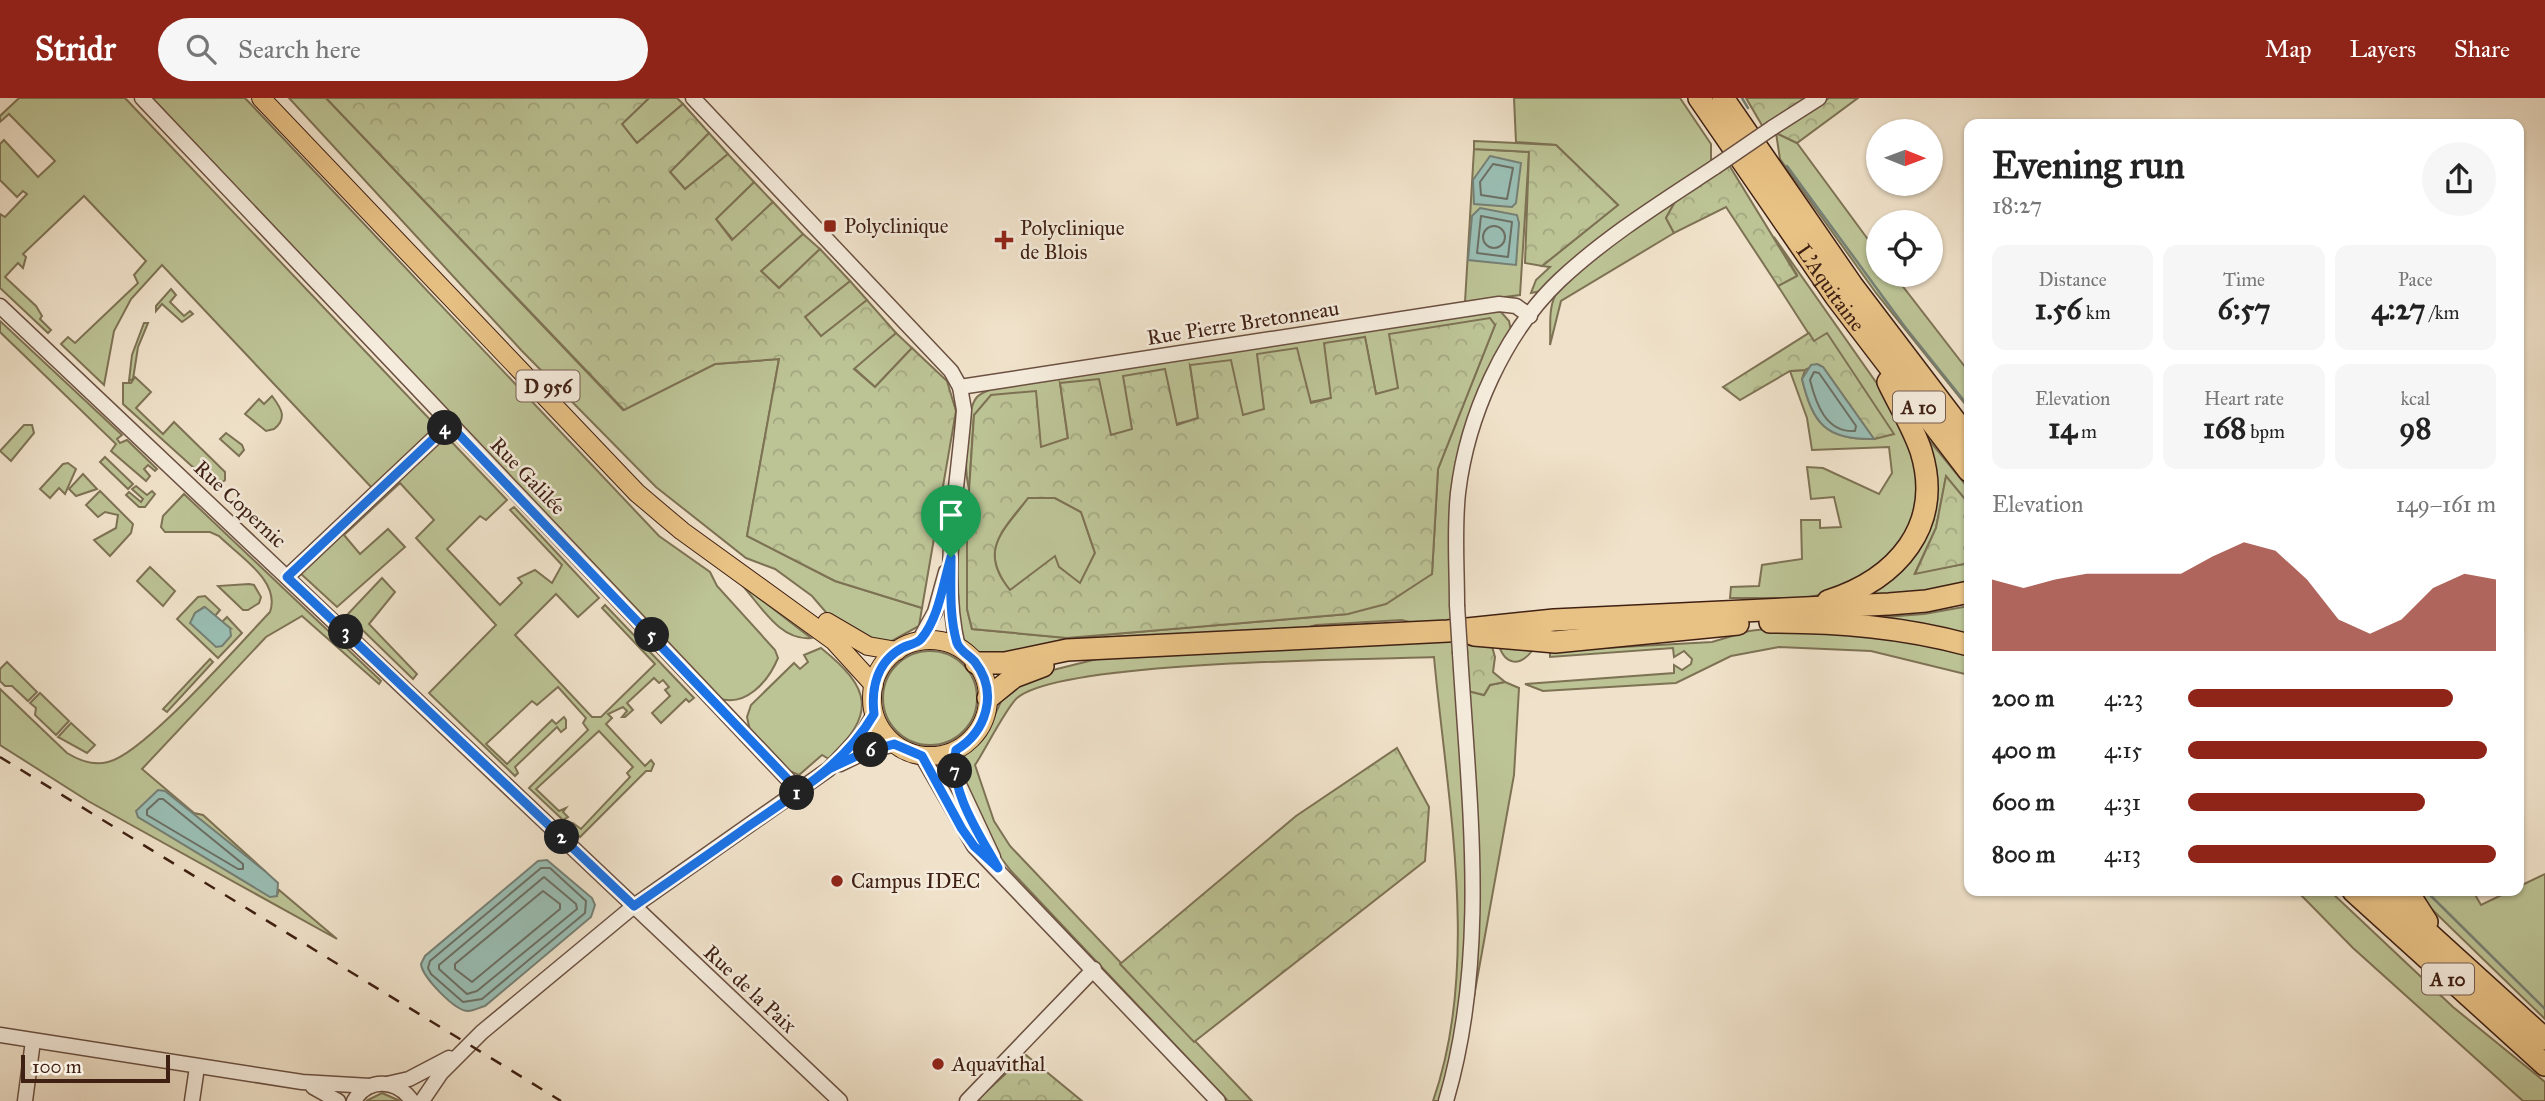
<!DOCTYPE html>
<meta charset="utf-8">
<style>
body{margin:0;font-family:"IM FELL Great Primer",serif;background:#f6f6f6;color:#222;height:100vh;display:flex;flex-direction:column;font-size:26px;white-space:nowrap}
*{box-sizing:border-box;margin:0}
p{font-size:23px;color:#767676}
.icon{flex:none;width:38px;height:38px;fill:none;stroke:currentColor;stroke-width:2;stroke-linecap:round;stroke-linejoin:round}
.map{position:relative;flex:1;overflow:hidden}
.details{position:absolute;left:1964px;top:21px;width:560px;height:777px;display:flex;flex-direction:column;background:#fff;border-radius:14px;box-shadow:0 2px 5px #0004}
.details>*{flex:none}
.needle{width:46px;rotate:91deg}
.controls{position:absolute;left:1866px;top:21px;display:grid;gap:14px}
.controls a{display:grid;place-items:center;width:77px;height:77px;border-radius:50%;background:#fff;box-shadow:0 2px 5px #0004;font-size:35px}
.scale{position:absolute;left:21px;bottom:18px;width:149px;box-sizing:border-box;padding-left:7px;border:4px solid #3f2013;border-top:0;font-size:19px;line-height:24px;white-space:nowrap;color:#3f2013;-webkit-text-stroke:5px #f5ecdd;paint-order:stroke}
.pin{position:absolute;display:grid;place-items:center;width:60px;height:60px;color:#fff;margin:-72px -30px;border-radius:50% 50% 50% 0;rotate:-45deg;box-shadow:0 0 7px #0007}
.pin .icon{rotate:45deg}
.km{position:absolute;width:35px;height:35px;margin:-18px;border-radius:50%;background:#222;color:#fff;font-size:19px;line-height:35px;text-align:center}
.round{display:grid;place-items:center;flex:none;width:74px;height:74px;border-radius:37px;background:#f6f6f6}
.headline{display:flex;align-items:center;justify-content:space-between;height:119px;padding:0 28px}
h1{font-size:38px;font-weight:700;line-height:52px}
.figures{display:grid;grid-template-columns:repeat(3,1fr);gap:10px;height:119px;padding:7px 28px}
.figures div{display:grid;align-content:center;border-radius:14px;background:#f6f6f6;text-align:center}
.figures b{font-size:30px;font-weight:700}
.figures small{font-size:19px;font-weight:400}
.figures p{font-size:19px}
.chart{height:196px;padding:14px 28px}
.chart p{display:flex;justify-content:space-between}
.chart svg{width:100%;height:126px;margin-top:7px;fill:#8f2418;opacity:.7}
ul{padding:0 28px;list-style:none;font-size:23px}
li{display:grid;grid-template-columns:112px 84px 1fr;align-items:center;height:52px}
li i{height:18px;border-radius:9px;background:#8f2418}
header{display:flex;align-items:center;gap:42px;box-sizing:border-box;height:98px;padding:0 35px;background:#8f2418;color:#fff}
header strong{font-size:33px}
nav{display:flex;gap:38px;margin-inline-start:auto;font-size:24px}
.search{width:490px;height:63px;background:#f6f6f6;display:flex;align-items:center;gap:18px;box-sizing:border-box;padding:0 24px;border-radius:38px;color:#767676;font-size:26px}
.map>svg:first-child{display:block}
</style>
<header>
<strong>Stridr</strong>
<div class="search"><svg class="icon" aria-label="search" viewBox="0 0 24 24"><circle cx="10" cy="10" r="6"/><path d="M15 15l6 6"/></svg>Search here</div>
<nav><a>Map</a><a>Layers</a><a>Share</a></nav>
</header>
<div class="map">
<svg width="2545" height="1003" viewBox="0 0 2545 1003">
<defs>
<pattern id="forest-crowns" width="20" height="18" patternUnits="userSpaceOnUse" patternTransform="scale(1.75)"><rect width="20" height="18" fill="#bcc395"/><path d="M2 6a3 3 0 1 1 6 0M12 15a3 3 0 1 1 6 0" fill="none" stroke="#a3a780"/></pattern>
</defs>
<rect width="100%" height="100%" fill="#f0e2ca"/>
<filter id="stains"><feTurbulence type="fractalNoise" baseFrequency=".00286" numOctaves="4"/><feColorMatrix values="0 0 0 0 .2 0 0 0 0 .09 0 0 0 0 .02 0 0 0 .5 -.17"/></filter>
<radialGradient id="worn" r=".72"><stop offset=".6" stop-color="#630" stop-opacity="0"/><stop offset="1" stop-color="#630" stop-opacity=".3"/></radialGradient>
<!-- green -->
<g fill="#bcc395" stroke="#7e7254" stroke-width="2">
<path d="M19 0H125L438 330 373 391 162 167 131 201 114 233 104 287 61 246 68 239 75 245 138 185 134 177 146 163 84 98 23 156 26 159 23 170 18 165 5 179 36 208 42 218 40 221 51 232 48 235 0 190V116L5 119 27 96 23 93 17 99 0 82V46L4 42 38 79 55 63 9 16 0 24V18Z"/>
<path d="M152 0H245L659 438 710 474 717 488 775 552 778 560C768 584 745 610 718 600Z"/>
<path d="M289 0H326L623 312 715 266 779 261 747 438 835 483 922 510 919 528 890 544 867 539 836 526 812 498 775 471 746 460 656 389 522 253Z"/>
<path d="M649 0H677L683 6 637 45 622 26Z"/>
<path d="M1514 0H1680L1711 46V64L1542 193 1531 195 1536 182 1550 169 1542 168 1618 107 1556 47 1516 44Z"/>
<path d="M709 35 728 56 685 91 670 74Z"/>
<path d="M1776 35 1797 45 1878 155V177H1894L1969 274V311L1876 195 1780 61Z"/>
<path d="M1474 51 1529 54 1520 197 1465 204Z"/>
<path d="M754 84 773 104 733 142 716 121Z"/>
<path d="M1676 102 1666 120 1674 135 1561 203 1550 247C1551 231 1548 212 1555 198 1568 169 1647 122 1676 102Z"/>
<path d="M803 136 820 151 779 190 761 173Z"/>
<path d="M1774 139 1899 317 1915 352 1918 416 1887 467 1835 494 1804 500H1730L1731 489 1759 488 1762 467 1802 461 1801 422H1820V430L1841 429 1834 399 1811 401 1807 369 1823 370 1879 396 1892 375 1889 349 1812 352 1807 320 1790 273 1805 272 1802 281C1813 326 1826 342 1874 341L1827 236 1814 244 1778 188 1797 177Z"/>
<path d="M850 183 867 202 821 239 805 219Z"/>
<path d="M171 191 176 197 170 204 184 218 190 213 193 216 182 224 162 206 156 213V208Z"/>
<path d="M1490 213 1501 214 1509 223 1511 233 1459 368 1454 525 1425 528 1402 522 1316 527 1289 535 980 558C972 551 962 544 960 533 953 502 953 452 967 424V511L972 531 1067 540 1348 516 1432 476 1438 371 1495 227 1398 291 1376 296 1365 240 1331 300 1242 317 1190 267 1198 320C1170 330 1140 329 1111 337L1060 285 1068 341 1040 350 974 317 969 391C964 373 965 313 977 299 981 295 987 293 992 291Z"/>
<path d="M0 223 122 337 117 341 120 345 127 342 157 371 155 373 148 367 144 371 150 378 146 383 111 353 116 346 0 234Z"/>
<path d="M144 225H148L138 249 133 281 129 283 132 257Z"/>
<path d="M896 235 912 250 875 289 854 270Z"/>
<path d="M135 279 151 294 136 310 163 336 174 324 225 374V382L216 390 123 306V285H131Z"/>
<path d="M272 298C281 310 288 320 274 331L266 333 245 316 259 301 264 306Z"/>
<path d="M24 327H32L34 335 11 363 0 353Z"/>
<path d="M226 335 242 347 244 352 239 358 220 341Z"/>
<path d="M445 337 507 402 486 422 480 418 447 451 500 507 522 485 518 480 535 472 552 485 562 467 510 412 514 409 599 500 578 519 556 496 515 537 592 619H601L655 566 602 510 605 507 694 600 689 604 686 601 661 625 652 615 670 598 665 592 669 589 663 582 659 585 654 580 627 605 633 612 625 619H622L627 613 623 609 608 616 612 620 606 626 645 668 651 662 654 666 651 673H646L580 739 569 729 573 725 581 731 630 679 627 675 633 669 599 633 536 691 559 713 566 710 563 714 568 719 563 722 529 690 588 632 583 625 586 620 558 589 537 607 532 603 486 646 507 666 552 622 556 626 564 619 566 622V630L561 634 557 629 515 669 518 675 515 678 429 595 496 527 416 440 434 422 400 385 344 437 360 456 388 431 405 449 337 509 300 475Z"/>
<path d="M1924 342H1929L1969 391V406L1946 379 1936 430 1915 475 1969 465V488L1850 502 1910 459Z"/>
<path d="M105 359 133 386 128 391 100 364Z"/>
<path d="M68 365 76 371 65 396 59 390 50 400 40 391 63 366Z"/>
<path d="M83 376 97 391 76 398 69 391Z"/>
<path d="M136 388 147 397 152 393 155 396 145 409H139L126 397 129 394 141 404 143 401 132 391Z"/>
<path d="M100 393 133 426 131 435 110 458 94 442 116 430 118 417 105 414 98 419 86 407Z"/>
<path d="M184 396 381 583 379 586 302 518 266 539 142 671 194 715 203 717 266 774 199 722 138 719 277 797 279 792 337 841 88 703 0 647V591L67 655C80 663 93 668 108 664 144 656 240 545 270 514 281 483 239 458 219 438L210 434H165L161 429 163 418Z"/>
<path d="M1028 400H1055L1081 414 1095 455 1080 486 1059 469 1010 493C978 450 1001 437 1028 400Z"/>
<path d="M150 469 175 493 163 508 137 483Z"/>
<path d="M382 480 395 494 369 526 417 576 413 581 347 517Z"/>
<path d="M249 486 254 487 261 499 259 505 248 512H243L218 488Z"/>
<path d="M742 487 811 540C780 543 761 508 742 487Z"/>
<path d="M205 498 220 512 215 518 204 509 195 515 191 525 230 530 222 524 227 519 242 535 218 560 177 521 198 499Z"/>
<path d="M1969 508V542L1858 521 1924 516Z"/>
<path d="M1782 529 1847 532 1969 555V577L1871 553 1779 549 1731 558 1676 585 1543 593 1525 586 1674 575V567L1682 572 1691 566 1692 561 1684 553 1674 559 1673 550 1550 559V553L1712 544 1749 533Z"/>
<path d="M1455 541 1469 806 1464 907 1442 1003H1433C1481 866 1447 702 1434 559 1363 562 1061 562 1017 600 1006 610 985 652 975 667L994 723 1010 748 1252 1003H1228L1011 773 992 748 963 689 962 658 985 638 1004 597 1033 577 1101 560Z"/>
<path d="M1499 548 1532 553C1520 568 1506 568 1499 548Z"/>
<path d="M821 550C872 591 876 615 829 661L822 657 799 677 787 672 750 633 747 619 751 607 794 565 800 571 808 564 804 557Z"/>
<circle cx="930" cy="600" r="47"/>
<path d="M210 561 213 564 167 614 163 611Z"/>
<path d="M7 564 37 594 28 603 12 588H5L0 583V571Z"/>
<path d="M1505 584 1519 590 1514 677 1473 904 1478 833 1468 593 1484 597 1490 587Z"/>
<path d="M40 595 69 623 56 637 35 617 36 610 30 605Z"/>
<path d="M71 625 95 647 87 655 58 639Z"/>
<path d="M2545 776V921L2413 793H2473L2481 807 2510 793H2518V789Z"/>
<path d="M2297 793H2330L2453 909 2545 984V1003H2523L2353 850Z"/>
<path d="M382 995 400 1003H366Z"/>
</g>
<!-- forest -->
<g fill="url(#forest-crowns)" stroke="#7e7254" stroke-width="2" fill-rule="evenodd">
<path d="M326 0H649L622 26 637 45 683 6 709 35 670 74 685 91 728 56 754 84 716 121 732 142 773 104 803 136 761 173 779 190 820 151 850 183 805 219 821 238 867 202 896 235 854 271 875 289 912 250 947 283 956 313 922 510 835 483 747 438 779 261 715 266 624 312Z"/>
<path d="M1746 0H1806L1763 29Z"/>
<path d="M1829 0H1858L1797 45 1776 35Z"/>
<path d="M1474 43 1556 47 1618 107 1542 168 1525 165 1529 54 1474 51Z"/>
<path d="M1729 67 1797 178 1778 188 1726 109 1674 135 1666 120 1676 102Z"/>
<path d="M1490 220 1495 227 1438 371 1432 476 1386 506 1348 516 1067 540 972 531 967 511V424L974 317 991 297 1036 293 1041 349 1068 340 1060 285 1099 281 1111 337 1132 331 1123 278 1165 271 1177 327 1198 320 1190 267 1231 262 1243 317 1264 311 1257 256 1297 250 1311 305 1331 300 1324 245 1365 239 1376 296 1398 290 1389 236ZM1028 400H1055L1081 414 1095 455 1080 485 1059 469 1055 458 1010 492C978 454 1002 433 1028 400Z"/>
<path d="M1809 235 1814 243 1827 235 1894 336 1874 341 1823 269 1817 266 1805 272 1790 273 1740 302 1723 289Z"/>
<path d="M1946 378 1969 406V465L1915 476 1936 430Z"/>
<path d="M1465 542 1491 545 1495 559 1493 574 1505 584 1490 587 1484 597 1468 593Z"/>
<path d="M1397 650 1429 709 1425 763 1194 944 1120 866 1296 718Z"/>
<path d="M1026 957 1082 1003H976Z"/>
</g>
<!-- water -->
<g fill="#9abeb4" stroke="#767f74" stroke-width="2">
<path d="M1490 58 1521 65 1516 105 1512 109 1474 106 1473 82Z"/>
<path d="M1480 110 1517 117 1519 125 1516 167 1468 162 1472 118Z"/>
<path d="M1817 266 1823 269 1874 341C1826 342 1813 326 1802 281L1811 267Z"/>
<path d="M205 509 230 530 231 538 222 548 216 549 190 525 195 515Z"/>
<path d="M158 692 165 693 266 774 278 785 277 798 270 799 138 719 136 713Z"/>
<path d="M547 762 592 800 595 807 591 819 485 908C480 909 474 913 468 913 455 913 422 879 421 866L425 858 538 763Z"/>
</g>
<g fill="none" stroke-linecap="round" stroke-linejoin="round">
<!-- shore -->
<g stroke="#6c6f64" stroke-width="2">
<path d="M1493 66 1513 70 1507 101 1481 97 1480 84Z"/>
<path d="M1481 118 1512 124 1508 159 1477 155Z"/>
<circle cx="1494" cy="139" r="11"/>
<path d="M1814 274 1819 275 1856 328 1855 333C1826 335 1816 306 1810 282Z"/>
<path d="M159 701H163L243 766V771H238L147 717V712Z"/>
<path d="M541 770H550L586 803 585 815 482 901 463 904 431 876 428 870 430 863Z"/>
<path d="M544 779 576 806 577 811 477 893 467 896 439 871V867Z"/>
<path d="M543 793 560 806V811L472 884 455 871V866Z"/>
</g>
<!-- stream -->
<g stroke="#767f74" stroke-width="2.5">
<path d="M1742 0 1748 10"/>
<path d="M1787 68 1905 229 1969 309"/>
<path d="M2426 793 2545 911"/>
</g>
<defs>
<g id="minor">
<path d="M142 0 799 693"/>
<path d="M693 0 951 273 960 289 964 312C958 390 940 473 958 550"/>
<path d="M1772 30 1819 0"/>
<path d="M0 208 840 1003"/>
<path d="M960 289 1499 206 1516 208 1530 218"/>
<path d="M287 479 449 326"/>
<path d="M1457 507C1457 469 1454 432 1458 395 1467 319 1504 235 1560 182 1607 138 1662 104 1715 69"/>
<path d="M919 543 935 514 946 474"/>
<path d="M956 652V680L993 759"/>
<path d="M922 658 974 748 1218 1003"/>
<path d="M840 666 863 655 894 646"/>
<path d="M0 937 302 984 370 988"/>
<path d="M387 986 409 981 449 960"/>
<path d="M313 989 338 1003"/>
<path d="M25 1003 33 943"/>
<path d="M192 1003 197 969"/>
<path d="M354 1003C368 979 397 981 412 1003"/>
<path d="M422 1003 441 975 482 934 634 808 829 671 864 634 874 616"/>
<path d="M967 1003 1094 871"/>
<path d="M1446 1003C1489 857 1469 705 1460 555"/>
</g>
<g id="major">
<path d="M261 0 637 395 682 433 834 543 874 587"/>
<path d="M827 524 868 548 897 553"/>
<circle cx="930" cy="600" r="58"/>
</g>
<g id="highway">
<path id="s1" d="M1699 0 1836 199 1969 373"/>
<path d="M1723 0 1852 187 1969 341"/>
<path d="M1828 503C1897 481 1944 428 1921 353 1913 329 1899 307 1888 284"/>
<path d="M1770 524C1838 524 1903 529 1969 547"/>
<path d="M1474 537 1555 544 1738 526"/>
<path d="M976 565H1005L1067 552 1448 533 1554 522 1889 506 1926 503 1969 494"/>
<path d="M988 600 1014 579 1043 568"/>
<path d="M2353 793 2545 967"/>
<path d="M2382 793 2545 941"/>
<path d="M2407 793 2427 824"/>
</g>
</defs>
<!-- minor casing -->
<use href="#minor" stroke="#6b5041" stroke-width="17"/>
<!-- major casing -->
<use href="#major" stroke="#3f2013" stroke-width="20"/>
<!-- highway casing -->
<use href="#highway" stroke="#3f2013" stroke-width="24"/>
<!-- minor -->
<use href="#minor" stroke="#f5ecdd" stroke-width="14"/>
<!-- major -->
<use href="#major" stroke="#e8c185" stroke-width="18"/>
<!-- highway -->
<use href="#highway" stroke="#e8c185" stroke-width="21"/>
<!-- rail -->
<path stroke="#3f2013" stroke-width="2.5" stroke-dasharray="12 12" stroke-linecap="butt" d="M0 659 561 1003"/>
<defs>
<g id="minor-bridge">
<path d="M1715 69 1772 30"/>
<path d="M1457 507 1460 555"/>
</g>
</defs>
<!-- minor-bridge casing -->
<use href="#minor-bridge" stroke="#6b5041" stroke-width="17" stroke-linecap="butt"/>
<!-- minor-bridge -->
<use href="#minor-bridge" stroke="#f5ecdd" stroke-width="14"/>
</g>
<g fill="none" stroke-linecap="round" stroke-linejoin="round">
<defs>
<path id="route" d="M951 459C943 485 939 520 921 541 917 546 907 547 902 550 877 564 871 590 874 616 845 666 797 695 750 727 712 754 673 781 634 808L287 479 449 326 799 693 829 671 863 655 894 646 922 658 962 731 974 748 998 770C980 737 948 692 956 652 986 634 999 595 975 564 970 558 960 553 957 545 949 518 951 488 951 459"/>
</defs>
<!-- route casing -->
<use href="#route" stroke="#fff" stroke-width="14"/>
<!-- route -->
<use href="#route" stroke="#1a73e8" stroke-width="9"/>
</g>
<!-- markers -->
<g fill="#8f2418" stroke="#f5ecdd" stroke-width="2.5">
<rect x="823" y="121" width="14" height="14" rx="3.5"/>
<path d="M1000.5 131.5h7v7h7v7h-7v7h-7v-7h-7v-7h7z"/>
<circle cx="837" cy="783" r="7"/>
<circle cx="938" cy="966" r="7"/>
</g>
<g text-anchor="middle" stroke-width="5" stroke-linejoin="round" paint-order="stroke">
<!-- shield labels -->
<g fill="#f5ecdd" stroke="#765d50" stroke-width="2">
<rect x="516.5" y="272.5" width="63" height="31" rx="5"/>
<rect x="1893" y="293.5" width="52" height="31" rx="5"/>
<rect x="2422" y="865.5" width="52" height="31" rx="5"/>
</g>
<g font-size="19" font-weight="bold" fill="#3f2013">
<text x="548" y="295">D 956</text>
<text x="1919" y="316">A 10</text>
<text x="2448" y="888">A 10</text>
</g>
<!-- poi labels -->
<g font-size="21" fill="#3f2013" stroke="#f5ecdd" text-anchor="start">
<text x="844" y="135">Polyclinique</text>
<text x="1020" y="137">Polyclinique<tspan x="1020" dy="24">de Blois</tspan></text>
<text x="851" y="790">Campus IDEC</text>
<text x="952" y="973">Aquavithal</text>
</g>
<!-- street labels -->
<g font-size="21" fill="#3f2013" stroke="#f5ecdd">
<text dy="7" stroke="none"><textPath href="#s1" startOffset="231">L'Aquitaine</textPath></text>
<text transform="translate(1243 225) rotate(-9)" y="7">Rue Pierre Bretonneau</text>
<text transform="translate(528 378) rotate(46)" y="7">Rue Galilée</text>
<text transform="translate(240 406) rotate(43)" y="7">Rue Copernic</text>
<text transform="translate(750 891) rotate(43)" y="7">Rue de la Paix</text>
</g>
</g>
<rect width="100%" height="100%" filter="url(#stains)"/>
<rect width="100%" height="100%" fill="url(#worn)"/>
</svg>
<div class="controls">
<a><svg class="needle" viewBox="-14 -14 28 28"><path d="M0-13l5 13h-10z" fill="#e53935"/><path d="M0 13l5-13h-10z" fill="#767676"/></svg></a>
<a><svg class="icon" aria-label="locate" viewBox="0 0 24 24"><circle cx="12" cy="12" r="6"/><path d="M12 2v4M12 18v4M2 12h4M18 12h4"/></svg></a>
</div>
<div class="scale">100 m</div>
<div class="pin" style="left:951px;top:459px;background:#1e9e55"><svg class="icon" aria-label="arrive" viewBox="0 0 24 24"><path d="M6 21V4h12l-3 4 3 4H6"/></svg></div>
<b class="km" style="left:797px;top:695px">1</b>
<b class="km" style="left:562px;top:739px">2</b>
<b class="km" style="left:346px;top:534px">3</b>
<b class="km" style="left:445px;top:330px">4</b>
<b class="km" style="left:652px;top:537px">5</b>
<b class="km" style="left:871px;top:652px">6</b>
<b class="km" style="left:955px;top:673px">7</b>
<section class="details">
<div class="headline"><div><h1>Evening run</h1><p>18:27</p></div><a class="round"><svg class="icon" aria-label="share" viewBox="0 0 24 24"><path d="M12 15V3M7 8l5-5 5 5M5 13v7h14v-7"/></svg></a></div>
<div class="figures">
<div><p>Distance</p><b>1.56<small> km</small></b></div>
<div><p>Time</p><b>6:57</b></div>
<div><p>Pace</p><b>4:27<small> /km</small></b></div>
</div>
<div class="figures">
<div><p>Elevation</p><b>14<small> m</small></b></div>
<div><p>Heart rate</p><b>168<small> bpm</small></b></div>
<div><p>kcal</p><b>98</b></div>
</div>
<div class="chart"><p><span>Elevation</span>149–161 m</p>
<svg viewBox="0 0 160 44" preserveAspectRatio="none"><path d="M0 44V19L10 22L20 19L30 17L40 17L50 17L60 17L70 11L80 6L90 9L100 19L110 33L120 38L130 33L140 22L150 17L160 19V44z"/></svg>
</div>
<ul>
<li><b>200 m</b>4:23<i style="width:86%"></i></li>
<li><b>400 m</b>4:15<i style="width:97%"></i></li>
<li><b>600 m</b>4:31<i style="width:77%"></i></li>
<li><b>800 m</b>4:13<i style="width:100%"></i></li>
</ul>
</section>
</div>
